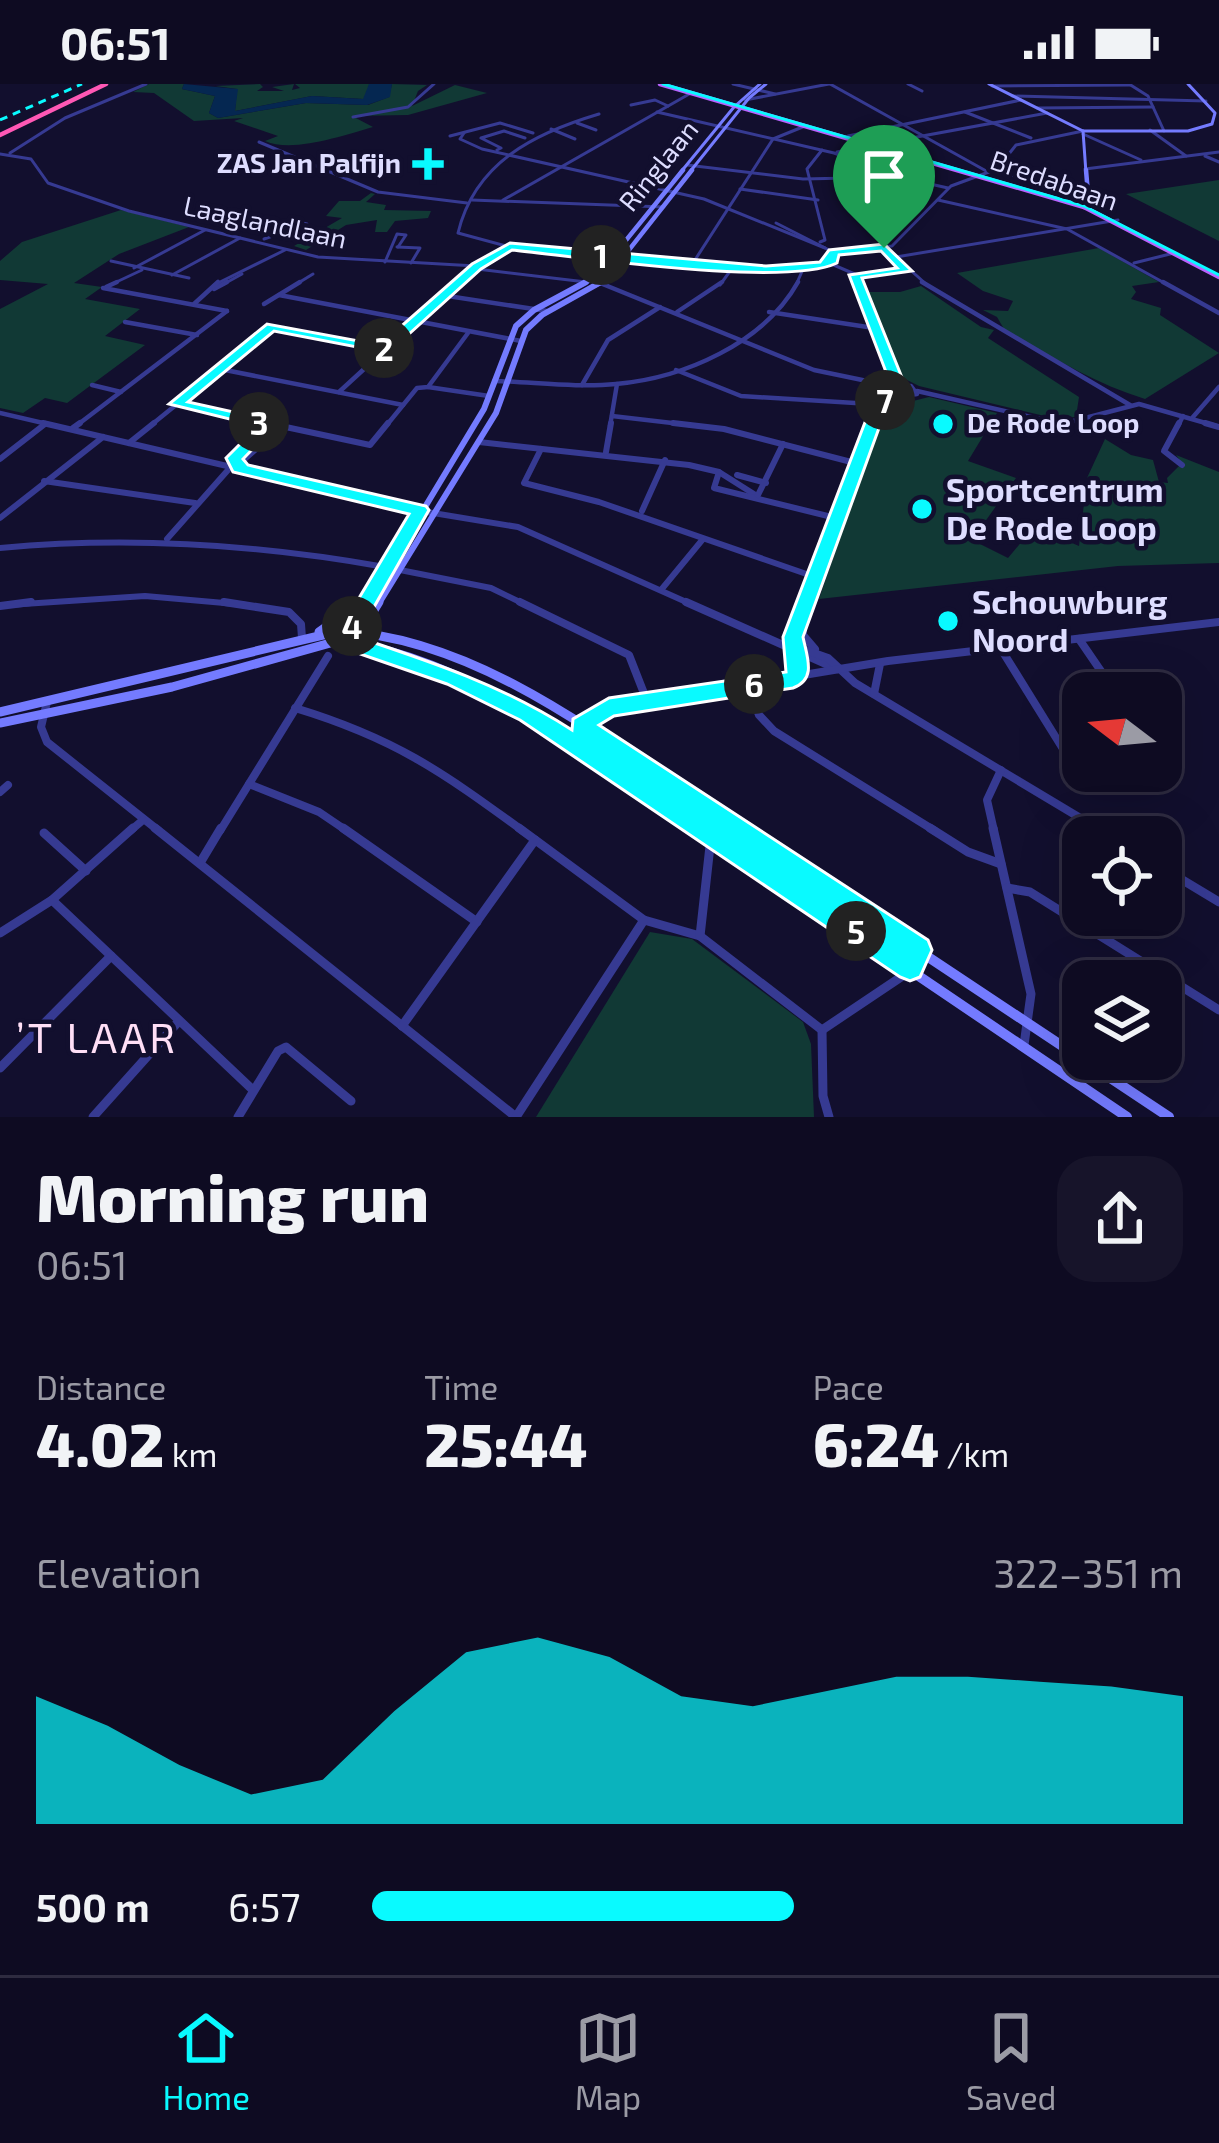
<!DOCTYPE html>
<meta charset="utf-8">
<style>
body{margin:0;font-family:"Exo 2",sans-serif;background:#17142a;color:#f1f3f6;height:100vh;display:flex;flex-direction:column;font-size:45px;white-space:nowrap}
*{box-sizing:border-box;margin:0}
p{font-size:39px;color:#9b9ba5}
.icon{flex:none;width:66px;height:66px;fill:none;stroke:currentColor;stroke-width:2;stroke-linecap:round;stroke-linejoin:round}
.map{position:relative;height:1033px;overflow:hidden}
.details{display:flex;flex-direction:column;background:#0e0b22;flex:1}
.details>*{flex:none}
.needle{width:78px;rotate:286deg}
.buttons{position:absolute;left:1062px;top:588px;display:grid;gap:24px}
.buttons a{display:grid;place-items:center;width:120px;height:120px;border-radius:24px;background:#0e0b22;box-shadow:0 12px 48px #0002,0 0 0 3px #2e2b40;font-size:60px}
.pin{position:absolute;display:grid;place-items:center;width:102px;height:102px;color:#fff;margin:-123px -51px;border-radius:50% 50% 50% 0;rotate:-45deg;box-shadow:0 0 12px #0007}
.pin .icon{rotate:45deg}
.km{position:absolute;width:60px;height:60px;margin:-30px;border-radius:50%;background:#222;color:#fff;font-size:33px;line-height:60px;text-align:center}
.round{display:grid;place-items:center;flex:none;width:126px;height:126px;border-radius:36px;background:#17142a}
.summary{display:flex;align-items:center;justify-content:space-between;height:204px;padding:0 36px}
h1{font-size:66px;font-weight:800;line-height:90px}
.figures{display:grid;grid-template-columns:repeat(3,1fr);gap:18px;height:204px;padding:12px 36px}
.figures div{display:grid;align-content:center}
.figures b{font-size:60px;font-weight:800}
.figures small{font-size:33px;font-weight:400}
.figures p{font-size:33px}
.chart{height:336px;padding:24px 36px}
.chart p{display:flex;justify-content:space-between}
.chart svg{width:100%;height:216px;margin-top:12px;fill:#09faff;opacity:.7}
ul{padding:0 36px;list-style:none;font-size:39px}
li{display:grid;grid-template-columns:192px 144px 1fr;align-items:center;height:90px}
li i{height:30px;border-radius:15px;background:#09faff}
.status{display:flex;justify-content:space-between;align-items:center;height:84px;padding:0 60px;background:#0e0b22;direction:ltr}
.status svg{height:33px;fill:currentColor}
.tabs{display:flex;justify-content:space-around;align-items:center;height:168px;border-top:3px solid #2e2b40;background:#0e0b22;font-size:33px;color:#9b9ba5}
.tabs a{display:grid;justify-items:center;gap:6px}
.tabs .on{color:#09faff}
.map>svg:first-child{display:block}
</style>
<div class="status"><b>06:51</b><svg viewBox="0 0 49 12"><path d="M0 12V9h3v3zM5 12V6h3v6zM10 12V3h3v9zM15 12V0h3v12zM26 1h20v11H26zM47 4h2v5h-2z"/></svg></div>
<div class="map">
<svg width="1219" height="1033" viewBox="0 0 1219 1033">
<rect width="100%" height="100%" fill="#120f2e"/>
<!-- green -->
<g fill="#113935">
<path d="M149 0H184L182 5 215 12 209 29 218 34 306 19 368 21 389 13 392 0 427 1 418 7 412 22 455 1 487 9 408 31 352 32 373 43C342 52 292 69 265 57L278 52 234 37 243 34 194 37 154 9 133 8Z"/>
<path d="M260 0 263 3 257 7H284L272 3 294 0 292 6 300 4 295 0H369L368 14 363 15 312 12 235 27 237 5 215 2Z"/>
<path d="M1219 96V157L1126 110Z"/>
<path d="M371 109 375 110 366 118 386 121 384 126 431 127 428 134 395 137 387 148H375L377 136 346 141 306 166 294 162 342 134 326 132 339 117H360Z"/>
<path d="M121 126 189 143 119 170 74 199 102 203 85 215 140 225 105 252 145 261 67 319 45 314 23 329 0 324V225L48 200 0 196V177L22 158Z"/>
<path d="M1099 164 1159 198 1132 202 1136 208 1131 215 1161 224 1160 231 1219 269 1145 315C1093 299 1050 272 1004 245L997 233 983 226 1008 227 1013 217 983 207 957 189Z"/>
<path d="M921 202 981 243 994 246 988 254 1079 313 1076 333 1053 334 919 302 899 292 866 208H900Z"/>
<path d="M929 313 997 329 968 377 1016 394 972 456 1008 474 1034 443 1079 462 1087 394 1105 355 1131 371 1153 376 1159 398 1168 399 1167 394 1182 379 1176 371 1219 388V479L1118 482 819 515 885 324Z"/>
<path d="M650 848 692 855 803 938 811 960 814 1033H536Z"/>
</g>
<!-- water -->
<path fill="#052751" d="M184 0 238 5 235 27 312 12 363 15 369 0H392L390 13 367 21 306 19 218 34 209 29 215 12 182 5Z"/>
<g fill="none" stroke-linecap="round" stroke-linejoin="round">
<!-- street-far4 -->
<g stroke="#363a92" stroke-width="3">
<path d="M733 0 775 10"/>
<path d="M830 0 988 88"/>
<path d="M908 0 922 7"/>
<path d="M1129 0 1148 12 1164 47"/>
<path d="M992 2 1130 1"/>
<path d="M1012 12 1206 17"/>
<path d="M745 16 829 0"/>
<path d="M631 21 655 16 668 22"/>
<path d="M1037 24 1153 23"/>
<path d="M657 28 834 69 899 93 948 104"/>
<path d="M965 28 1031 54"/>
<path d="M353 33 408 23 434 0"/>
<path d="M577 39 596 46"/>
<path d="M551 45 575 55"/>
<path d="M1150 46 1186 72"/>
<path d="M464 49 460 55 482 65 704 115 825 164"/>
<path d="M1083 50 1141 76"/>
<path d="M450 52 500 39 533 49"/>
<path d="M848 52 1021 16"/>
<path d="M259 58 378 108 467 119"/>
<path d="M879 60 1047 29"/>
<path d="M497 66 501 64 481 54 504 47 525 54"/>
<path d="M837 68 870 61"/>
<path d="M10 69 65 34 146 0"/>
<path d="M0 70 31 75 48 99 129 127 318 173 476 182 510 163 766 186 829 179"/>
<path d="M1205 72 1219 78"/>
<path d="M687 81 803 95 895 93"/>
<path d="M997 85 1051 107"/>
<path d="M1085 85 1219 68"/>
<path d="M740 105 818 116"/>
<path d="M472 116 664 123"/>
<path d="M503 116 691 9"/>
<path d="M938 116 1067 145 1168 201"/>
<path d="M776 139 833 168"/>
<path d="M264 155 307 140 290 136 274 144 282 146"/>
<path d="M820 158 825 156 807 85 822 66"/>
<path d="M397 163 420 164 411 179"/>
<path d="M510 163 458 149C475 78 535 49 599 30"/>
<path d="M833 168 892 162 951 102 997 85 1016 61 1083 47"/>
<path d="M896 173 927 201"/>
<path d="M896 173 1118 136"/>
<path d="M111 177 189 194"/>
<path d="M385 178 397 150 406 151 398 163"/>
<path d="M693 179 773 55 805 42"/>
<path d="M829 179 857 191 906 187"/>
<path d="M1134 179 1174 169"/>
<path d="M134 184 205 146"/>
<path d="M477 185 586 198"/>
<path d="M172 191 240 154"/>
<path d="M855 191 859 201"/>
<path d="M600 199 605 201"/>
<path d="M110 201 142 186"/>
<path d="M214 201 285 166"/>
<path d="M222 201 242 190"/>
<path d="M295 201 313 190"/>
<path d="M455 201 477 185"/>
<path d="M720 201 733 183"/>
<path d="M796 201 804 183"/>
</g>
<!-- street-far3 -->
<g stroke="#363a92" stroke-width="4.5">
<path d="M858 198 898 301"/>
<path d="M922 198 1130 321"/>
<path d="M1163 198 1219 229"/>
<path d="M600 199 814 286 896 303"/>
<path d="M106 203 117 198"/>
<path d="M103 204 227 227"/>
<path d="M214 205 227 198"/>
<path d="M279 211 521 257"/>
<path d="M441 211 547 227"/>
<path d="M194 220 218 198"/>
<path d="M264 220 300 198"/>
<path d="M677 228 722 198"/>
<path d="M769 228 874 244"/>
<path d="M125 238 197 251"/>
<path d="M220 285 403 321"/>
<path d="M676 286 741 312 855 319 917 310 911 302 896 303"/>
<path d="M494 297C534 298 577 304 616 300 684 294 764 259 798 198"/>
<path d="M92 301 121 308"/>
<path d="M582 301 608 256 660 223"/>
<path d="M428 303 489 312"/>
<path d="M917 307 1062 340 1139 320 1216 342"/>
<path d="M339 308 459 198"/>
<path d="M177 320 281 342"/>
<path d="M0 329 56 342"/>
<path d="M612 332 698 342"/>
<path d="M1193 333 1219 303"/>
<path d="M76 342 227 227"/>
<path d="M150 342 272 243 383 266"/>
<path d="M386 342 417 304 428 303 468 249"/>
<path d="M610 342 617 300"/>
<path d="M873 342 881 319"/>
<path d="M1178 342 1183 332"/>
</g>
<!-- street-far2 -->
<g stroke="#363a92" stroke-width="6">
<path d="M43 339 227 382"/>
<path d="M267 339 370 361 388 339"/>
<path d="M673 339 724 345 859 380"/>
<path d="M1058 339H1066"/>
<path d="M1179 339 1164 367 1182 381"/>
<path d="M1205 339 1219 343"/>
<path d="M73 344 80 339"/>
<path d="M479 358 689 381 719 388 757 412"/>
<path d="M129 359 154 339"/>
<path d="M541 365 524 399 599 418 818 494"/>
<path d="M606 368 611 339"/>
<path d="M0 375 45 340"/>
<path d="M232 378 269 340"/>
<path d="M240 379 281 343"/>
<path d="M239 384 415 426 518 443 693 521"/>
<path d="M719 388 714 404 840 435"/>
<path d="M737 391 766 399"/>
<path d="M44 397 195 419"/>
<path d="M758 411 783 360"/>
<path d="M642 427 665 376"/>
<path d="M0 434 103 353"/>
<path d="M167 455 228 386"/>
<path d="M0 464C130 452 256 460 385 483"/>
<path d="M400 486 491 504 526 521"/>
<path d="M661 506 703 455"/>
<path d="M8 521 145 512 247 521"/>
<path d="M808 521 874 339"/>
</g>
<!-- street-far1 -->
<g stroke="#363a92" stroke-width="8">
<path d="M224 518 289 528 301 540 302 554"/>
<path d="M520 518 629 571 647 617"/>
<path d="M686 518 837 585"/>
<path d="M0 522 31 518"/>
<path d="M803 538V551L815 565"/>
<path d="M1079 555 1116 609"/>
<path d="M793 563 809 518"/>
<path d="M797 563 828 574 855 599 1102 747"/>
<path d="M1001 565 1068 673"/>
<path d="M795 567 800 575 795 593"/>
<path d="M748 601 759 631 774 647 935 747"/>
<path d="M874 610 880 580"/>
<path d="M47 618 41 643 47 658 159 747"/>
<path d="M295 624C394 654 441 687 523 747"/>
<path d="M568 655 596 628 647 617 888 577 1219 538"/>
<path d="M249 700 319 728 347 747"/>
<path d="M0 708 8 701"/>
<path d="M130 747 143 736"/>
<path d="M220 747 328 572"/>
<path d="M710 747 719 733"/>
<path d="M994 747 987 716 1001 686"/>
</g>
<!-- street -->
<g stroke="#363a92" stroke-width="9">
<path d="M155 744 516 1033"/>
<path d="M343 744 477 838"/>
<path d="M519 744 644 836 700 852 822 946"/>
<path d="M930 744 968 768 1001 780"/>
<path d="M993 744 1031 910 1024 961"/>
<path d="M1097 744 1111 753"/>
<path d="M44 749 86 787"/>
<path d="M200 779 221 744"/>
<path d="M1161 783 1219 818"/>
<path d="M1007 804 1030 808 1219 926"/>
<path d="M52 816 253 1006"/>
<path d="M0 849 52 816 133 744"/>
<path d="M700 852 712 744"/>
<path d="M402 942 535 756"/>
<path d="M822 946 904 891 918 866"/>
<path d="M822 946 823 1012 829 1033"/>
<path d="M0 984 111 872"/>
<path d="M93 1033 179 937"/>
<path d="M238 1033 278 967 286 963 351 1017"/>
<path d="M516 1033 644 836"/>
</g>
<!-- secondary-far4 -->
<g stroke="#747bff" stroke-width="3">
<path d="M989 0 1083 47H1188L1212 40 1215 29 1188 0"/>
<path d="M1083 47 1086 89"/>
<path d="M680 89 734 23 760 0"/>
<path d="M689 89 749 14 766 0"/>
</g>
<!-- secondary-far3 -->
<g stroke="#747bff" stroke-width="4.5">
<path d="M1084 123 1089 122 1086 86"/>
<path d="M581 201 597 192 683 86"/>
<path d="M596 201 606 195 692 86"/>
</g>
<!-- secondary-far2 -->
<g stroke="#747bff" stroke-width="6">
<path d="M366 521 484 325 516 242 534 226 586 198"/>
<path d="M378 521 496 329 526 246 542 231 601 198"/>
</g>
<!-- secondary-far1 -->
<g stroke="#747bff" stroke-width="9">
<path d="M319 548 360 519"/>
<path d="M348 550 367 518"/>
<path d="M354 559 379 518"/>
<path d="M0 628 340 547C488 555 620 669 739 747"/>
<path d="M0 639 172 603 334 558C458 564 604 679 705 747"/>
</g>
<!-- secondary -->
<g stroke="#747bff" stroke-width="10">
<path d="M700 744 1127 1033"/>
<path d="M734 744 1169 1033"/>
</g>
<!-- primary -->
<path stroke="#b864ff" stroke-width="4.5" d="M660 0 1084 123 1219 193"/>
<!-- highway -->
<path stroke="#ff58b5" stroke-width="4.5" d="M0 51 106 0"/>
<!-- tram -->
<path stroke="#09faff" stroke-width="3" d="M663 0 1084 122 1219 191"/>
<!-- rail -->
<path stroke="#09faff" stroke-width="3" stroke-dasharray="8 6" stroke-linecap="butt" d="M0 36 82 0"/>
</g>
<!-- route -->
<path fill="#09faff" stroke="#fff" stroke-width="3" fill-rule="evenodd" d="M510 159 766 182 820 178 829 166 884 160 912 187 862 194 905 301 901 314 888 321 883 333 803 553C807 573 817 595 793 604L614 632 599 641 928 856 932 866 920 893 910 897 900 893 520 636 447 600 337 562V551L409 430 233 388 226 374 258 342 169 320 267 240 380 261 472 180ZM512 166C580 173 784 204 837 179L839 171 881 167 897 184 849 191 891 301 889 309 876 315 867 333 783 553 786 588 609 614 573 635 572 646C504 602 432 578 357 553L429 426 426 422 248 381 243 375 274 343V337L188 318 274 247 388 269 481 185Z"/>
<!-- markers -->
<g fill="#09faff" stroke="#120f2e" stroke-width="4.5">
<path d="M422 62h12v12h12v12h-12v12h-12v-12h-12v-12h12z"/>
<circle cx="943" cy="340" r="12"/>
<circle cx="922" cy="425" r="12"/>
<circle cx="948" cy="537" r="12"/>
</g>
<g text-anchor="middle" stroke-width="9" stroke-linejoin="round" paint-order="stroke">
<!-- far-poi labels -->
<g font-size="27" font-weight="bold" fill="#deddff" stroke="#120f2e" text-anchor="end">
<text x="401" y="89">ZAS Jan Palfijn</text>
<text x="967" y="349" text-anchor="start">De Rode Loop</text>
</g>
<!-- far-street labels -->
<g font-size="27" fill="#deddff" stroke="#120f2e">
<text transform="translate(659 82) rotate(-51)" y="9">Ringlaan</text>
<text transform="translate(1054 97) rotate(19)" y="9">Bredabaan</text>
<text transform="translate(265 139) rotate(12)" y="9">Laaglandlaan</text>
</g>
<!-- poi labels -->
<g font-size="33" font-weight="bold" fill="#deddff" stroke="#120f2e" text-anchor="start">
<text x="946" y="418">Sportcentrum<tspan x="946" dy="38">De Rode Loop</tspan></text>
<text x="972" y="530">Schouwburg<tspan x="972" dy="38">Noord</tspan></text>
</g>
<!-- near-neighbourhood labels -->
<g font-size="42" letter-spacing="3" fill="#ffdff6" stroke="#120f2e">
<text x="97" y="969">’T LAAR</text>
</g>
</g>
</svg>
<div class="buttons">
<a><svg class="needle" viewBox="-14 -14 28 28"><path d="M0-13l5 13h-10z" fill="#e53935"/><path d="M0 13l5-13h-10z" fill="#9b9ba5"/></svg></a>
<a><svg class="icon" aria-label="locate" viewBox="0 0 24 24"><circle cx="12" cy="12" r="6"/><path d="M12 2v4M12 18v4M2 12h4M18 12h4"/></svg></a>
<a><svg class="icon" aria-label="layers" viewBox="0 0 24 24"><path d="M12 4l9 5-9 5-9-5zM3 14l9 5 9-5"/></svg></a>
</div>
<div class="pin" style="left:884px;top:164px;background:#1e9e55"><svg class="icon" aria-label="arrive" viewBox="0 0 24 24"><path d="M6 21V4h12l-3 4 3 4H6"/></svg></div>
<b class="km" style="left:601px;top:171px">1</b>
<b class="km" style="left:384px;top:264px">2</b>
<b class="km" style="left:259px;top:338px">3</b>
<b class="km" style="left:352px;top:542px">4</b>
<b class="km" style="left:856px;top:847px">5</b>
<b class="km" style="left:754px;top:600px">6</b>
<b class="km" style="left:885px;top:316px">7</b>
</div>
<section class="details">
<div class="summary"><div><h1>Morning run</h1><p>06:51</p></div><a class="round"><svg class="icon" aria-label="share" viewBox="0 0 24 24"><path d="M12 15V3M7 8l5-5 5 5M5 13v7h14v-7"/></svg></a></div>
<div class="figures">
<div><p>Distance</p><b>4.02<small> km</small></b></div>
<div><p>Time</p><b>25:44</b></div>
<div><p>Pace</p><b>6:24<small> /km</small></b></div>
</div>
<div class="chart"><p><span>Elevation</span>322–351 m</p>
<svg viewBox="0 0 160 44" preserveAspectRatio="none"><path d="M0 44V18L10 24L20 32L30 38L40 35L50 21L60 9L70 6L80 10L90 18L100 20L110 17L120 14L130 14L140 15L150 16L160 18V44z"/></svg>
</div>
<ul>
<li><b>500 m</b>6:57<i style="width:52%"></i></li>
</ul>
</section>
<nav class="tabs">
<a class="on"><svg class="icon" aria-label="home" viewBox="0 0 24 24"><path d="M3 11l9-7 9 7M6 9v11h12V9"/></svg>Home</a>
<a><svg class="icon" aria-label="map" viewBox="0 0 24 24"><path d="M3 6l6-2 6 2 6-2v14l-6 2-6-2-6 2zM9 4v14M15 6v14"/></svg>Map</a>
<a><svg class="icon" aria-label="saved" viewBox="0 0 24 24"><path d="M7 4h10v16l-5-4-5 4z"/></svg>Saved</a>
</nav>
